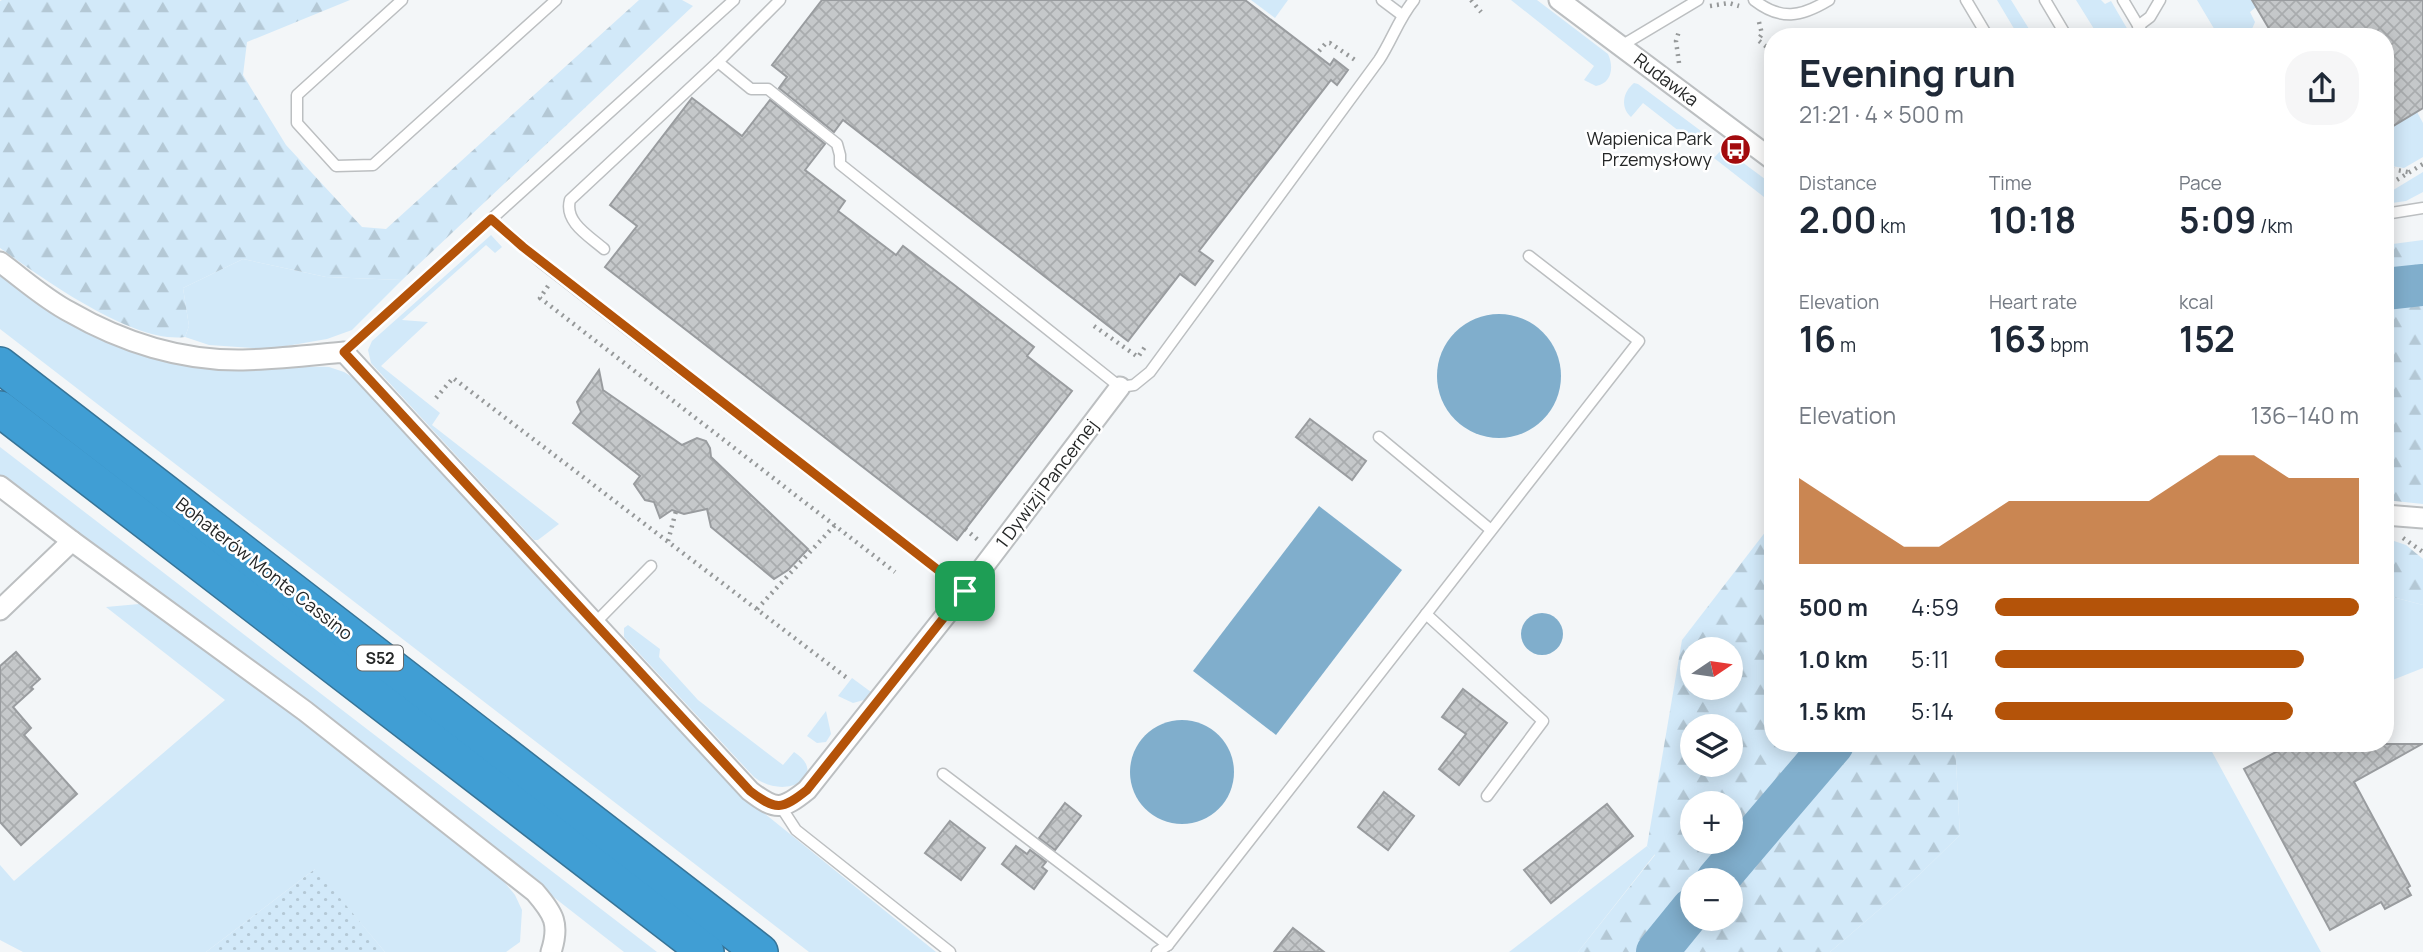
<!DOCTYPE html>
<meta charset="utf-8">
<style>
body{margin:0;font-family:Manrope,sans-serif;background:#f6f6f7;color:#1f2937;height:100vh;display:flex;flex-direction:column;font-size:26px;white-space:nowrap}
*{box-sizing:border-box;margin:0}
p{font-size:23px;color:#747a83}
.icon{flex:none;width:38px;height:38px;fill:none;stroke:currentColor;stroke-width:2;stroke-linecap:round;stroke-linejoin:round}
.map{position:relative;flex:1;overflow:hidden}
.sheet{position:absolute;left:1764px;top:28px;width:630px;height:724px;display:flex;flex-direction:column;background:#fff;border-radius:28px;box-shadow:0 4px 18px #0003}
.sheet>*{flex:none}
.needle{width:46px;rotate:77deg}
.buttons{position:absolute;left:1680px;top:637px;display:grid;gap:14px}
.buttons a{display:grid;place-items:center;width:63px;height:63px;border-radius:50%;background:#fff;box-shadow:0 4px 18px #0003;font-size:35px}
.pin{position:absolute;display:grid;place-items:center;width:60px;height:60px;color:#fff;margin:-30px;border-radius:14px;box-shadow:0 4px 10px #0006}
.round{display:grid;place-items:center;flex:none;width:74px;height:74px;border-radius:28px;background:#f6f6f7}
.head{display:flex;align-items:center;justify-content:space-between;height:119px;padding:0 35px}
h1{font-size:38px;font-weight:700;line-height:52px}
.metrics{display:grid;grid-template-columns:repeat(3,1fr);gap:10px;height:119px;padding:7px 35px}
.metrics div{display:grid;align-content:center}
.metrics b{font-size:35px;font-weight:700}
.metrics small{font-size:19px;font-weight:400}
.metrics p{font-size:19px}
.chart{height:196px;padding:14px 35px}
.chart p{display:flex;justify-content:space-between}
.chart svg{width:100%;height:126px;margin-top:7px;fill:#b45309;opacity:.7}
ul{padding:0 35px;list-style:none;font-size:23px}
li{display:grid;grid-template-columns:112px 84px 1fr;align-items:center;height:52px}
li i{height:18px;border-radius:9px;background:#b45309}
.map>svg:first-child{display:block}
</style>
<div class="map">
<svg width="2423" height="952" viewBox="0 0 2423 952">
<defs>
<pattern id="forest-firs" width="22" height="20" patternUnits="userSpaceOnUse" patternTransform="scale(1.75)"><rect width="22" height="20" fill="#d2e9f9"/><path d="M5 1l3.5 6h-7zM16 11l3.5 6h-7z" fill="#b4c8d5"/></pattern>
<pattern id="garden-dots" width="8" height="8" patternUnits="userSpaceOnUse" patternTransform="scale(1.75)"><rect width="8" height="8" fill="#d2e9f9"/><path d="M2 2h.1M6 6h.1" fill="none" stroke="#b4c8d5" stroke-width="1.8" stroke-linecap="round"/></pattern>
<pattern id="building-cross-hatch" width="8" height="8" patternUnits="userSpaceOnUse" patternTransform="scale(1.75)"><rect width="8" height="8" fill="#c5c8ca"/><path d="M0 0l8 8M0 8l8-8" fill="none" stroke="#a9acae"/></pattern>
</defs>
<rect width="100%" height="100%" fill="#f3f6f8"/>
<!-- grass -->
<g fill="#d2e9f9">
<path d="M1251 0H1288L1275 18Z"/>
<path d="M1511 0H1537L1608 54C1614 67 1612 83 1596 86L1584 80 1594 66Z"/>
<path d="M1997 0H2011L2034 37H2019Z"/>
<path d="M2076 0H2101L2105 4 2111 1 2132 37H2099Z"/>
<path d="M2197 0H2252L2256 7 2250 12 2255 22 2252 29 2255 37H2219Z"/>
<path d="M1634 83 1638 84 1701 131 1693 142 1643 103 1631 117C1620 107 1623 92 1634 83Z"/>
<path d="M2417 112 2423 123V157L2404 168 2385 165V131Z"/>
<path d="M1723 148 1773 185V204L1714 158Z"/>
<path d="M2423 172V192L2406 201 2385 204V195Z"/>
<path d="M491 235 502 247 495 253 486 245 402 320 428 322 381 366 440 413 432 425 559 524 538 540H534L371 363 368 350 372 341Z"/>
<path d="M243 259 326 277 402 280 352 330 327 339 269 349 209 345 185 337 189 326 183 288Z"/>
<path d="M0 276C69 326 134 366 222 369 258 370 293 366 329 367L344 372 357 380 701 751 764 813 936 952H809L0 329Z"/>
<path d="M0 447 657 952H624L309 706 0 476Z"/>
<path d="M2385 595 2423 605V668L2385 683Z"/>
<path d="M150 603 431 818 501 878 515 895 522 910 520 942 506 952H385L315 869 206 952H23L0 940V865L14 881 225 700 106 607Z"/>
<path d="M628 625 660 649 659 657 698 700 783 765 794 752C830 775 786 802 754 777L624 637V628Z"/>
<path d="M852 678 871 692 864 700 853 703 838 696Z"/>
<path d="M826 711 831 734 826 742 817 743 807 736Z"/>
<path d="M1955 744H2225L2211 750 2321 952H1830L1917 877 1960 835Z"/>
<path d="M1647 846 1655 854 1578 952H1509Z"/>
</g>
<!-- forest -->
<g fill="url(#forest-firs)" fill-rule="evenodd">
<path d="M2 0H350L247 42 243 75 286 145 362 227 386 229 639 0H682L693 6 402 280 326 277 243 259 183 288 189 326 185 337C133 344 42 278 0 248V1Z"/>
<path d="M2423 240V269L2385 274V245Z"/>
<path d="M2423 299V504L2385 500V304Z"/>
<path d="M1773 522V744H1809L1731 836V803H1692V842H1726L1692 880 1636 952H1578L1655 855 1647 846 1682 640ZM1731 649V688H1692V649ZM1692 726H1731V765H1692Z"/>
<path d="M2385 538 2406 545 2423 559V605L2385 595Z"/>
<path d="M1850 744H1955L1960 835 1917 877 1830 952H1682L1710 919H1731V894L1836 768Z"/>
</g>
<!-- garden -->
<path fill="url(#garden-dots)" d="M316 869 385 952H206L315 869Z"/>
<!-- water -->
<g fill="#80aecc">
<circle cx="1499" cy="376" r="62"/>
<path d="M1319 506 1402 570 1276 735 1193 671Z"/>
<circle cx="1542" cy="634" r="21"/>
<circle cx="1182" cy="772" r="52"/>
</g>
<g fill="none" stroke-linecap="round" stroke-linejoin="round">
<!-- river -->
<g stroke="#80aecc" stroke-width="42">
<path d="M2385 289 2423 285"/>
<path d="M1717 880 1833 744"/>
<path d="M1657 952 1692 909"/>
</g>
</g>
<!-- building -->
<g fill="url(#building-cross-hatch)" stroke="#999c9f" stroke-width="2">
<path d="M822 0H1245L1330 65 1334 59 1348 70 1337 85 1331 80 1199 251 1213 261 1195 285 1180 274 1128 341 843 120 834 132 779 88 787 77 772 65Z"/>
<path d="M2252 0H2423V108L2385 131V37H2274Z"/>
<path d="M692 98 742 136 770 100 825 144 805 170 845 201 838 211 896 255 903 246 953 284 1034 347 1027 356 1072 391 957 540 605 267 637 226 610 205Z"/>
<path d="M599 370 603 390 682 445 697 438 706 441 710 448 711 457 808 549 788 570 774 579 711 527 707 509 684 514 672 510 660 518 654 502 645 500 634 484 640 476 573 423 581 412 577 402Z"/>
<path d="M1310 419 1366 461 1352 480 1296 437Z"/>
<path d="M16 652 40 679 31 687 33 689 13 707 31 728 24 735 77 794 21 845 0 822V666Z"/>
<path d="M1463 689 1507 723 1459 785 1439 769 1466 734 1442 717Z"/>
<path d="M2291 744H2422L2354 782 2410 886 2407 888 2411 895 2385 909 2381 902 2330 930 2244 769Z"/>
<path d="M1384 792 1414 816 1388 850 1358 827Z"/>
<path d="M1065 803 1081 816 1055 850 1039 838Z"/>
<path d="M1607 804 1633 836 1551 903 1524 870Z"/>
<path d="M950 821 985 848 961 880 925 853Z"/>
<path d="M1016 846 1027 854 1030 850 1046 862 1042 867 1047 871 1034 889 1002 864Z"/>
<path d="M1293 928 1324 952H1274Z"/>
</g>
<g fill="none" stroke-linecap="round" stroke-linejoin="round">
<defs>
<g id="service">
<path d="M402 0 297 95V123L336 166 373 165 556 0"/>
<path d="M1382 0 1402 15"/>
<path d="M1754 0C1781 21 1801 17 1829 0"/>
<path d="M1966 0 1988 37"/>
<path d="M2045 0 2067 37"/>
<path d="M2123 0 2145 37"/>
<path d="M2138 26 2150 17 2160 0"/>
<path d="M1621 46 1698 0"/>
<path d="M718 62 751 89H768L837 144 840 155V164L1120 387 1134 385 1150 372 1379 60C1392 40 1399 18 1414 0"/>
<path d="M2385 214 2423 208"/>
<path d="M491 219 541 262 965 591"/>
<path d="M604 249C589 236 564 222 570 200L718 62 780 0"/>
<path d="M344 352 734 0"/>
<path d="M1379 437 1491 530"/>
<path d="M1426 614 1543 721 1487 796"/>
<path d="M596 622 651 566"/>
<path d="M943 774 1168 945"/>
<path d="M781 807 796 830 950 952"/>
<path d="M1157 952 1168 945 1639 341 1529 256"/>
</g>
<g id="minor">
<path d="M1559 0 1773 160"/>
<path d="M0 262C23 279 45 299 70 312 122 342 182 361 243 360 277 359 311 355 344 352L750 791C776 811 782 810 807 790L965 591 1120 387"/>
<path d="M0 486 72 541 305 711 535 892C554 914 560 924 551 952"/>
<path d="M2385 515 2423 518"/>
<path d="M0 610 72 541"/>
</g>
<g id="motorway">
<path d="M0 365 760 952"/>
<path d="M0 409 706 952"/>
</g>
</defs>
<!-- service casing -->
<use href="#service" stroke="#bcbfc1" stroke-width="13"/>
<!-- minor casing -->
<use href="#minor" stroke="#bcbfc1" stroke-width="23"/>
<!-- motorway casing -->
<use href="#motorway" stroke="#377497" stroke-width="38"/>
<!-- path -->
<g stroke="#96999a" stroke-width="4.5" stroke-dasharray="2 5" stroke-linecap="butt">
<path d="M1471 0 1481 12"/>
<path d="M1710 6 1729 3 1739 6"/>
<path d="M1759 22 1762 34 1758 40 1768 48"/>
<path d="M1319 51 1326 43H1330L1358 62"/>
<path d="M1679 63 1676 41 1679 31"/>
<path d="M2385 168 2408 172"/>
<path d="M2385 187 2423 164"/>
<path d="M548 286 540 298 895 572"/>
<path d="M1094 326 1138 357 1147 344"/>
<path d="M436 398 453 378 847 678"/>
<path d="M965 529 978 540"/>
<path d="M2403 538 2423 552"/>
<path d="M668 541 676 511"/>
<path d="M757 609 835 525"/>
</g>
<!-- service -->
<use href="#service" stroke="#fff" stroke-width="10"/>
<!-- minor -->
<use href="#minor" stroke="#fff" stroke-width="19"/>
<!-- motorway -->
<use href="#motorway" stroke="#409ed4" stroke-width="35"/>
</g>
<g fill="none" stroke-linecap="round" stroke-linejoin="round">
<defs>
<path id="route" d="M491 219 523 247 965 591 807 790C782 810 776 811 750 791L344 352Z"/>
</defs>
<!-- route casing -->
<use href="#route" stroke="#fff" stroke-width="14"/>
<!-- route -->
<use href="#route" stroke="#b45309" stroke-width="9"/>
</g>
<!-- icons -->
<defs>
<symbol id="bus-disc" viewBox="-11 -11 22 22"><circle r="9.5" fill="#a30b0e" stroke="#fff"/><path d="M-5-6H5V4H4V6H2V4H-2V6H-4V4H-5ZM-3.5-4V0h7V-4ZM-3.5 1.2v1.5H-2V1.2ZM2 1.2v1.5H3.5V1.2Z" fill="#fff"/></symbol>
</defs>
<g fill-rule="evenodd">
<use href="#bus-disc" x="1718" y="132" width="35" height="35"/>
</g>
<g text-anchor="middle" stroke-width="5" stroke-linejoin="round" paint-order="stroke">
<!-- shield labels -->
<rect fill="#fff" stroke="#666868" stroke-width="2" x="357" y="645.5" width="46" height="25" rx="5"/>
<g font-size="16" font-weight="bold" fill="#252727">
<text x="380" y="664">S52</text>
</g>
<!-- street labels -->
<g font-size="18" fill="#252727" stroke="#fff">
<text transform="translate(1666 80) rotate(37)" y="6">Rudawka</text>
<text transform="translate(1047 484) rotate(-53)" y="6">1 Dywizji Pancernej</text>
<text transform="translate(264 569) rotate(38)" y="6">Bohaterów Monte Cassino</text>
</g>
<!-- poi labels -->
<g font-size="18" fill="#252727" stroke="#fff" text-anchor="end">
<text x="1712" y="145">Wapienica Park<tspan x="1712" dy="21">Przemysłowy</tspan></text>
</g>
</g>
</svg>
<div class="buttons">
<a><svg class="needle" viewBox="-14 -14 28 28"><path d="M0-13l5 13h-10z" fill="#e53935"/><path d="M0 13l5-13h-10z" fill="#747a83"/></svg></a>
<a><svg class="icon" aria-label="layers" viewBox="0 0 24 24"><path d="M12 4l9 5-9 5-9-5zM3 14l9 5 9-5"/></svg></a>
<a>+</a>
<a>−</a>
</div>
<div class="pin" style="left:965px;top:591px;background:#1e9e55"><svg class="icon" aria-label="arrive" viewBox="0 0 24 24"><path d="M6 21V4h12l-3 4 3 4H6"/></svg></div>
<section class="sheet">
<div class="head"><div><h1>Evening run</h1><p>21:21 · 4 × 500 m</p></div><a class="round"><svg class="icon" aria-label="share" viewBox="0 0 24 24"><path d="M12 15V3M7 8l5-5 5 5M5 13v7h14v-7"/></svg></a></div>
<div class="metrics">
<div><p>Distance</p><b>2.00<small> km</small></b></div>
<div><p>Time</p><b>10:18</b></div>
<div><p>Pace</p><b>5:09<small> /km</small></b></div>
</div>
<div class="metrics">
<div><p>Elevation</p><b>16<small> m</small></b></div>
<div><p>Heart rate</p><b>163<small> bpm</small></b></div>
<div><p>kcal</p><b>152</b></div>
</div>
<div class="chart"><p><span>Elevation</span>136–140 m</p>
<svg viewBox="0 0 160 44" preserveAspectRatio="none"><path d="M0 44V14L10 22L20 30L30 38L40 38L50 30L60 22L70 22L80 22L90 22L100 22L110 14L120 6L130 6L140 14L150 14L160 14V44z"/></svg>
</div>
<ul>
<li><b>500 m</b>4:59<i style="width:100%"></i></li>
<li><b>1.0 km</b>5:11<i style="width:85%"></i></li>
<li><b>1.5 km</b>5:14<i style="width:82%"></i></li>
</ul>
</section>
</div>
